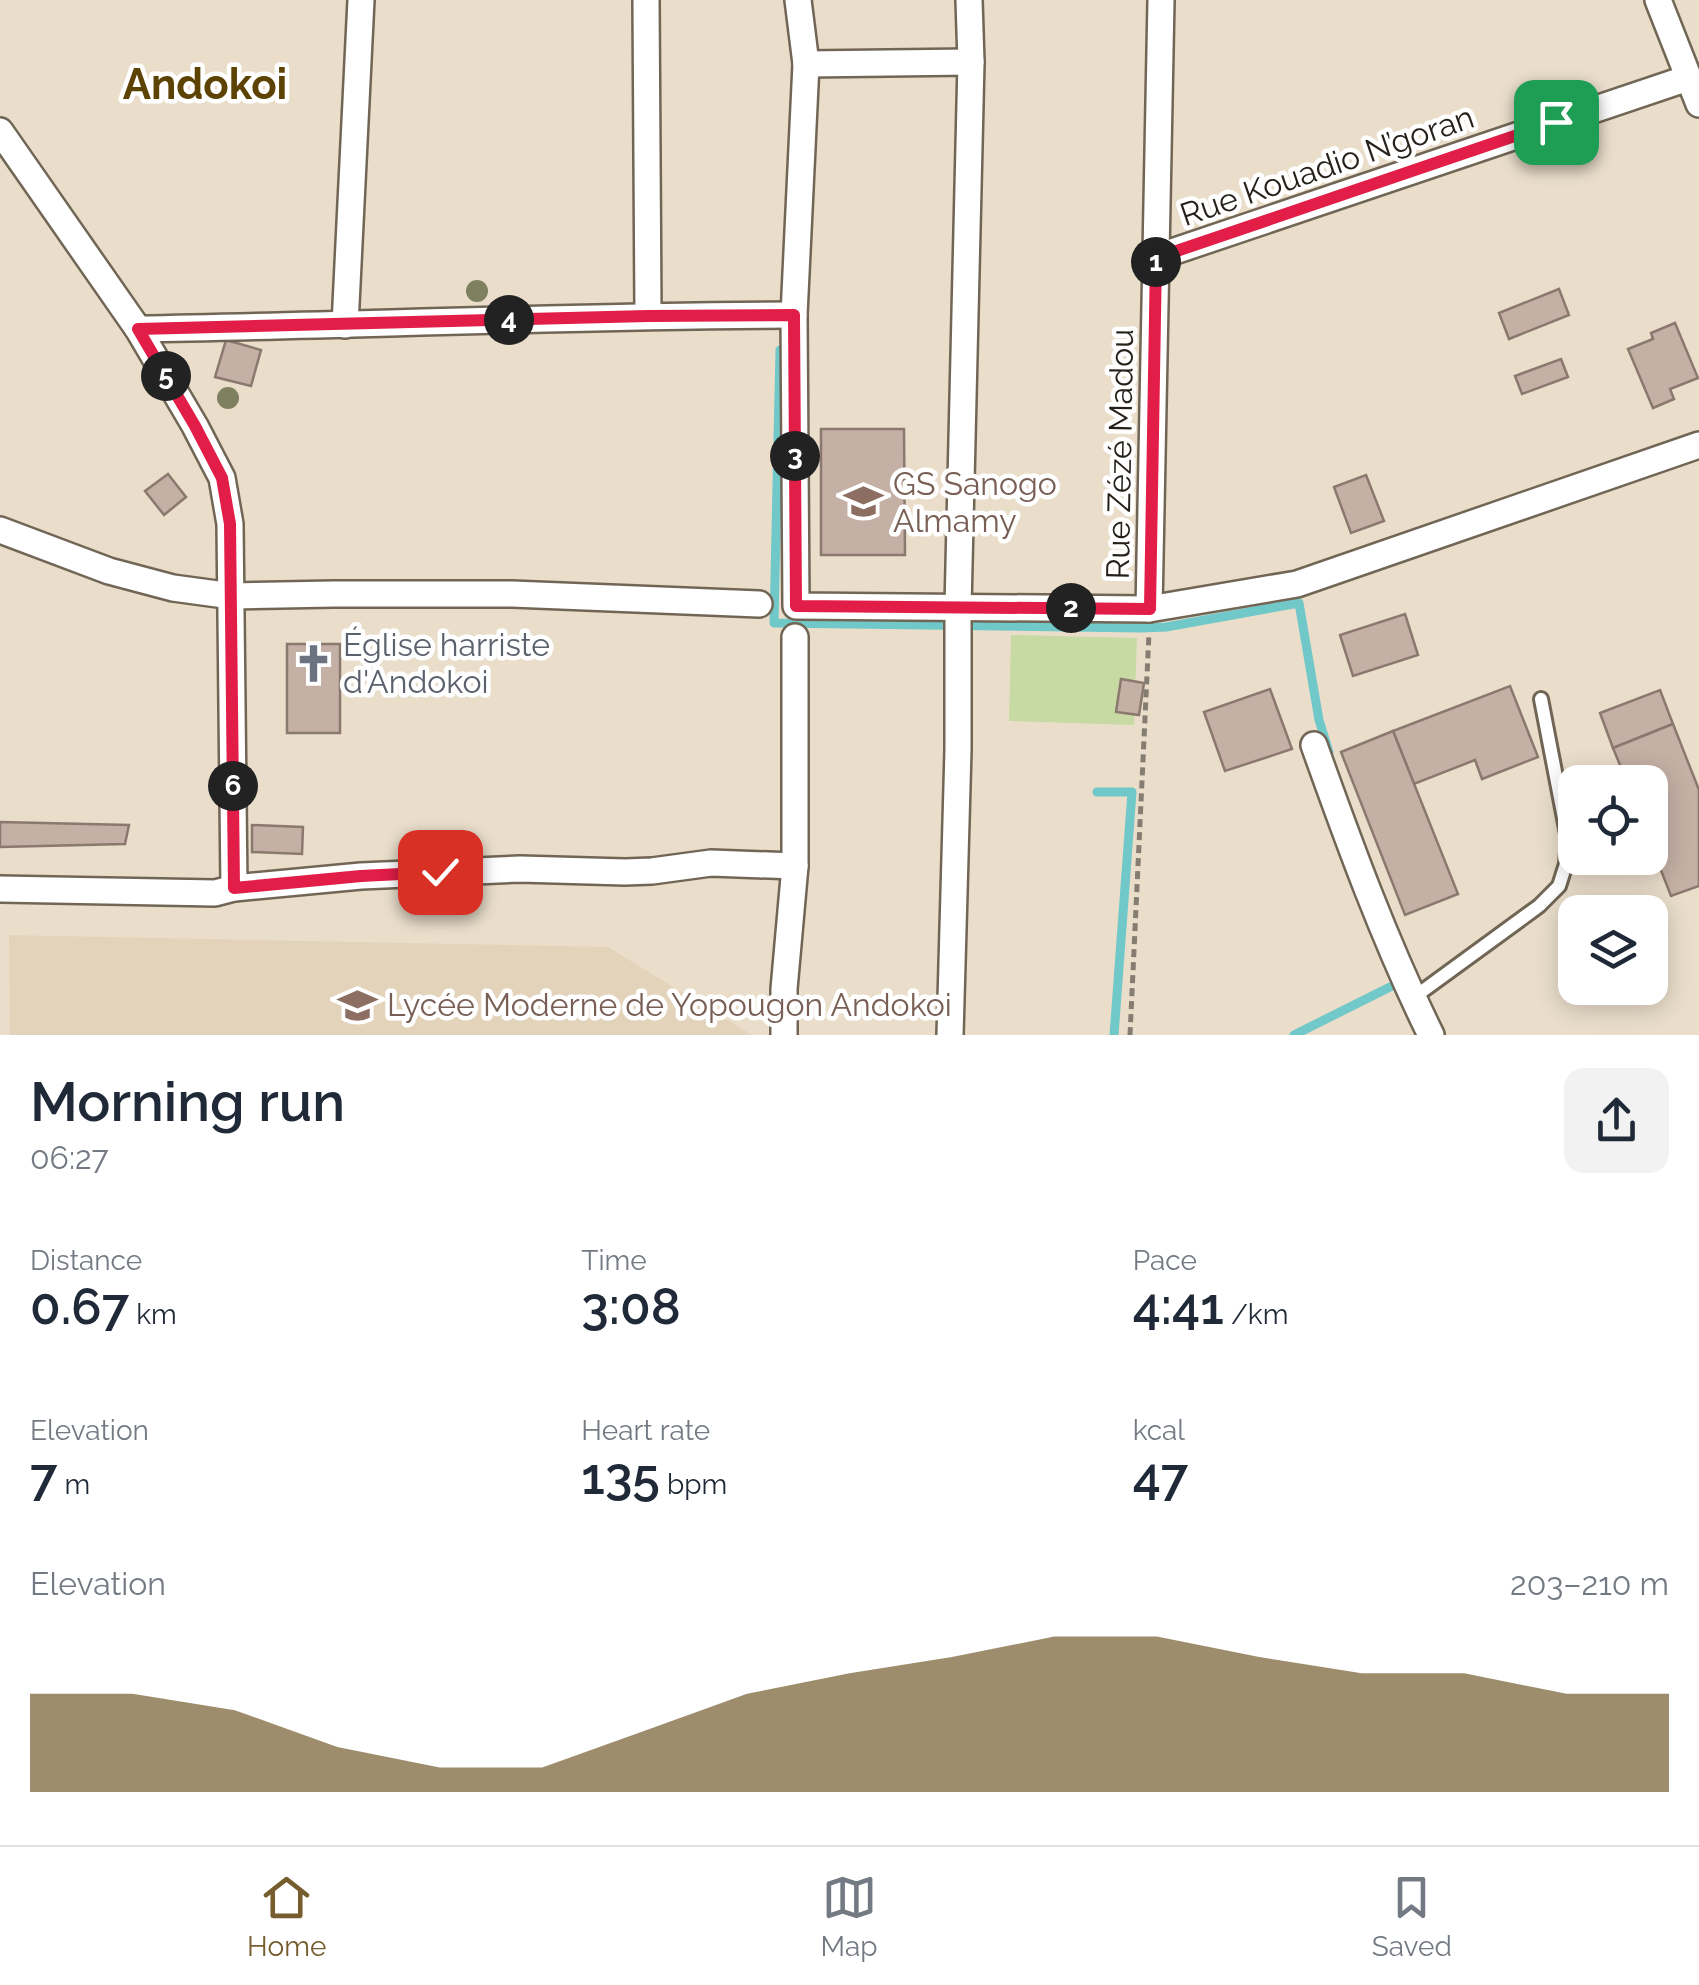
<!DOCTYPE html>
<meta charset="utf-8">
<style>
body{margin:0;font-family:Raleway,sans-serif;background:#f2f2f3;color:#1f2937;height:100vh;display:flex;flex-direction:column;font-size:38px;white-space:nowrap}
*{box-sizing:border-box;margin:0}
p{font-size:32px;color:#747a83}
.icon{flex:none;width:55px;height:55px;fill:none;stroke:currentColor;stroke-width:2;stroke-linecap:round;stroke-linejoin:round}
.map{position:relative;height:1035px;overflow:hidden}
.side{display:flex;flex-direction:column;background:#fff;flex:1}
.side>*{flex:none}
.fabs{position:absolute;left:1558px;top:765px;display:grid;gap:20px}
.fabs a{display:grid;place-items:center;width:110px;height:110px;border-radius:20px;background:#fff;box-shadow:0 5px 25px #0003;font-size:50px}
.pin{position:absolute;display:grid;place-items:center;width:85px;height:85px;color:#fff;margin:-42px;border-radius:20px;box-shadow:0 5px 15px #0006}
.km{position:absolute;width:50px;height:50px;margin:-25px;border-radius:50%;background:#222;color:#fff;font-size:28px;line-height:50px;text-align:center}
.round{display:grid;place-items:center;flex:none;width:105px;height:105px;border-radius:20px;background:#f2f2f3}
.headline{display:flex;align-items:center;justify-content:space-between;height:170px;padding:0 30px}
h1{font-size:55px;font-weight:600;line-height:75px}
.metrics{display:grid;grid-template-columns:repeat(3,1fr);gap:15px;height:170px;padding:10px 30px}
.metrics div{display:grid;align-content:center}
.metrics b{font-size:50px;font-weight:600}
.metrics small{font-size:28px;font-weight:400}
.metrics p{font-size:28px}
.chart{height:280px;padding:20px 30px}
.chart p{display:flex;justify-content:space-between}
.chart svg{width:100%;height:180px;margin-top:10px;fill:#755d2e;opacity:.7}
.menu{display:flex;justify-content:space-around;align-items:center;height:140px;border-top:2px solid #e0e1e3;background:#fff;font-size:28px;color:#747a83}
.menu a{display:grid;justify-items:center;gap:5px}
.menu .on{color:#755d2e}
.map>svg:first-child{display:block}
</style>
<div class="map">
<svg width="1699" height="1035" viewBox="0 0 1699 1035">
<rect width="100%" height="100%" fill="#eadecb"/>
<!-- built -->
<path fill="#e3d3ba" d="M9 935 608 947 752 1035H10Z"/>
<!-- green -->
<path fill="#c7daa3" d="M1011 635 1137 638 1134 725 1009 721Z"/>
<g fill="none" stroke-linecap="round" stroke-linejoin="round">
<!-- stream -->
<g stroke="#70c8c9" stroke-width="9">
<path d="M780 350 774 623 1141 628 1166 627 1299 603 1319 720 1329 752"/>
<path d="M1097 792H1132L1114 1035"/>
<path d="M1294 1035 1404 980"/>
</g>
</g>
<!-- building -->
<g fill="#c5b0a5" stroke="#8b786e" stroke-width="2.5">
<path d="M1559 289 1569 315 1509 339 1499 313Z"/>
<path d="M1675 323 1698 378 1670 389 1674 399 1653 408 1628 349 1653 339 1651 333Z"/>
<path d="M226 340 261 350 251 386 215 377Z"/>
<path d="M1561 359 1568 377 1522 394 1515 376Z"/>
<path d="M821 429H904L905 555H821Z"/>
<path d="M168 474 186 497 164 515 145 491Z"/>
<path d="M1366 475 1384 521 1351 533 1334 487Z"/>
<path d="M1405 614 1418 655 1353 676 1340 635Z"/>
<rect x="287" y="644" width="53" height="89"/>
<path d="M1121 679 1144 683 1139 715 1116 712Z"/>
<path d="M1510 686 1538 757 1482 779 1475 760 1414 784 1393 731Z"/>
<path d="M1270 689 1292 749 1225 771 1204 712Z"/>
<path d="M1660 690 1673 724 1613 748 1600 713Z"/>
<path d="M1673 724 1699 790V886L1671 896 1650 842V782H1627L1613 748Z"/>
<path d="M1393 731 1458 894 1405 915 1341 752Z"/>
<path d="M0 822 129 825 125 844 0 847Z"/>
<path d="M252 825 303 827 302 854 252 852Z"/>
</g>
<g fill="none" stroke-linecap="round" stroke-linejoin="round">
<defs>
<path id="service" d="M1413 998 1539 906 1559 886 1566 864 1568 839 1541 699"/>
<g id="minor">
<path d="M646 0 648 315"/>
<path d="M798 0 806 64 794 315 796 606 1149 609 1297 584 1699 445"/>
<path d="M1658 0 1699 104"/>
<path d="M806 64 971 62"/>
<path d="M0 131 138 329 195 426 222 478 230 524 234 888"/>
<path d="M1157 257 1688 78"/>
<path d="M345 325 361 0"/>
<path d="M138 329C357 325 575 316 794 315"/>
<path d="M0 530 109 571 173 588 232 596 334 594H512L759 604"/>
<path d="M1149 609 1161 0"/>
<path d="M1314 745C1349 843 1385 942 1431 1035"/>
<path d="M0 889 215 893 234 888 361 876 520 869 625 872 652 871 711 863 795 866"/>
<path d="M784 1035V989L795 866V637"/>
<path d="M950 1035 958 750V607L971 62 969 0"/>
</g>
</defs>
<!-- service casing -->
<use href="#service" stroke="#716655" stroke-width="18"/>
<!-- minor casing -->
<use href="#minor" stroke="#716655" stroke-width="30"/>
<!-- path -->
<path stroke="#857d71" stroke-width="5" stroke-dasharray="8 5" stroke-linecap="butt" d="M1130 1035 1149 633"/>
<!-- service -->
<use href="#service" stroke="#fff" stroke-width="12"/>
<!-- minor -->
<use href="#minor" stroke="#fff" stroke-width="25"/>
</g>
<!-- trees -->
<g fill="#7f805f">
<circle cx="477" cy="291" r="11"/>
<circle cx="228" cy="398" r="11"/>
</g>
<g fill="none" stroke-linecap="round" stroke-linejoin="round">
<defs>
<path id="route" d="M440 872 361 876 234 888 230 524 222 478 195 426 138 329 648 316 794 315 796 606 1150 609 1156 258 1556 122"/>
</defs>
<!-- route casing -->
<use href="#route" stroke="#fff" stroke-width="20"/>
<!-- route -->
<use href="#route" stroke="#e11d48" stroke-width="12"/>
</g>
<!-- icons -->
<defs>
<symbol id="school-bare" viewBox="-9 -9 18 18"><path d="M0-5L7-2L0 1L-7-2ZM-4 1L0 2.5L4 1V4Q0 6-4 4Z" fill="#8d6e63" stroke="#fff" stroke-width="2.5" paint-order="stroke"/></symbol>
<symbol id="church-bare" viewBox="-9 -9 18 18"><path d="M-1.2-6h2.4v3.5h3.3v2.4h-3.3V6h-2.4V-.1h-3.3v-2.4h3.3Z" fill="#6b7280" stroke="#fff" stroke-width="2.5" paint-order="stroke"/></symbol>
</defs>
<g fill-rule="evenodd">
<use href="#school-bare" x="836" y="474" width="55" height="55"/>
<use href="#church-bare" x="286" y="636" width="55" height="55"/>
<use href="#school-bare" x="330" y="978" width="55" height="55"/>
</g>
<g text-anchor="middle" stroke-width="9" stroke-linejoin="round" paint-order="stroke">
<!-- street labels -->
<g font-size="32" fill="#241f19" stroke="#fff">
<text transform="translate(1327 166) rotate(-19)" y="11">Rue Kouadio N’goran</text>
<text transform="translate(1120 454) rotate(-89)" y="11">Rue Zézé Madou</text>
</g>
<!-- education labels -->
<g font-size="32" fill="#785e54" stroke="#fff" text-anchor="start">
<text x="893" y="495">GS Sanogo<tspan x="893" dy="37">Almamy</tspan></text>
<text x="387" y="1016">Lycée Moderne de Yopougon Andokoi</text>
</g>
<!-- worship labels -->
<g font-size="32" fill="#5b616d" stroke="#fff" text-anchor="start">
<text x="343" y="656">Église harriste<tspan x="343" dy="37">d'Andokoi</tspan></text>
</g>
<!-- district labels -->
<g font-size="42" font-weight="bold" fill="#5c4203" stroke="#fff">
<text x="205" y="99">Andokoi</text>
</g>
</g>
</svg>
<div class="fabs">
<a><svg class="icon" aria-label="locate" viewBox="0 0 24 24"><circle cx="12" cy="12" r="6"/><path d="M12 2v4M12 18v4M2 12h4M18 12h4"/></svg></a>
<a><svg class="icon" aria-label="layers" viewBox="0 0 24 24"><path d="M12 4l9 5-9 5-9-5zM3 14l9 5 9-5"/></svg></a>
</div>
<div class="pin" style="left:1556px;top:122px;background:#1e9e55"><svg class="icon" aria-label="arrive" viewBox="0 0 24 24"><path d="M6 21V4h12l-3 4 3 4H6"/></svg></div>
<div class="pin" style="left:440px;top:872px;background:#d93025"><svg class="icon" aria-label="check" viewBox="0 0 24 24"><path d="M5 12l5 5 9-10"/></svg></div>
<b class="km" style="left:1156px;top:262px">1</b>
<b class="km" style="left:1071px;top:608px">2</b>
<b class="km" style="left:795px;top:456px">3</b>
<b class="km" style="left:509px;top:320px">4</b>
<b class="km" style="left:166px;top:376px">5</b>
<b class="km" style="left:233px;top:786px">6</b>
</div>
<section class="side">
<div class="headline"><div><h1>Morning run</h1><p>06:27</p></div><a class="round"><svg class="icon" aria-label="share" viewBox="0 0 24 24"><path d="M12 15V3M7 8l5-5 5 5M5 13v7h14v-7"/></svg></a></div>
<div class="metrics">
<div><p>Distance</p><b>0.67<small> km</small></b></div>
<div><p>Time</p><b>3:08</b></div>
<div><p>Pace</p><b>4:41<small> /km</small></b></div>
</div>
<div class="metrics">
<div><p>Elevation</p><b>7<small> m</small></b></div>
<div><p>Heart rate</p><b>135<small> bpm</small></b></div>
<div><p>kcal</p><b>47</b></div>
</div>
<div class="chart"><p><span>Elevation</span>203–210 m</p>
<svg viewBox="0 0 160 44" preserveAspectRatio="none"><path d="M0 44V20L10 20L20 24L30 33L40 38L50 38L60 29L70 20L80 15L90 11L100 6L110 6L120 11L130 15L140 15L150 20L160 20V44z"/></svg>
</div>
</section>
<nav class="menu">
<a class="on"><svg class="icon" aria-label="home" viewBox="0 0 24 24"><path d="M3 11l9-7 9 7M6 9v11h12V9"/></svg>Home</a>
<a><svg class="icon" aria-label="map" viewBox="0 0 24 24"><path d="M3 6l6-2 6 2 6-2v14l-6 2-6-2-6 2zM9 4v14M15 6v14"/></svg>Map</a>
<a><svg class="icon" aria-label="saved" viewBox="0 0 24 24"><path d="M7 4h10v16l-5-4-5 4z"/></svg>Saved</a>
</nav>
